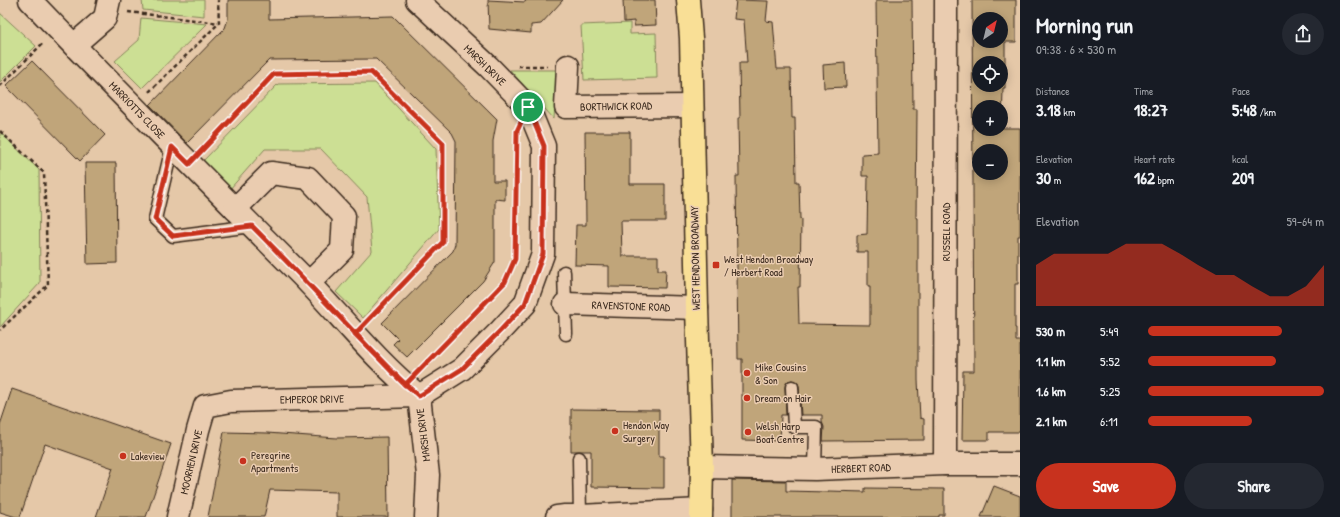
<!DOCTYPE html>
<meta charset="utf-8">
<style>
body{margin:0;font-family:"Patrick Hand",sans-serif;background:#242831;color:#f1f3f6;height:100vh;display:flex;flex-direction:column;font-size:15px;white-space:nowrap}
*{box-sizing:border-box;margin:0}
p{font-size:13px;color:#9ea1a6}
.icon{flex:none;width:22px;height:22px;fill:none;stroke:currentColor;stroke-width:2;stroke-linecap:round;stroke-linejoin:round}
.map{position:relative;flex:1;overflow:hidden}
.sheet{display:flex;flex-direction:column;background:#171b24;width:320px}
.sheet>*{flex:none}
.needle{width:26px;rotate:35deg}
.controls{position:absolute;left:972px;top:12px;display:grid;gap:8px}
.controls a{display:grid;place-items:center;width:36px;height:36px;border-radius:50%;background:#171b24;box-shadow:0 2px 10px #0003;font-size:20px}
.pin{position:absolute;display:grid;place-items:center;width:34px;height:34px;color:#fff;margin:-17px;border:2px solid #fff;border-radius:50%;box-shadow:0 1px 4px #0007}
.round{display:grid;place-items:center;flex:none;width:42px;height:42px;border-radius:21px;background:#242831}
.headline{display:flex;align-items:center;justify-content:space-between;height:68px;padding:0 16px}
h1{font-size:22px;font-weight:700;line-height:30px}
.stats{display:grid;grid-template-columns:repeat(3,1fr);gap:6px;height:68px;padding:4px 16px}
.stats div{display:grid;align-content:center}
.stats b{font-size:17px;font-weight:700}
.stats small{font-size:11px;font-weight:400}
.stats p{font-size:11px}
.chart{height:112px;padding:8px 16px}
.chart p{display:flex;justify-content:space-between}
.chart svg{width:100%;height:72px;margin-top:4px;fill:#c8321e;opacity:.7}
.primary-button{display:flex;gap:8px;margin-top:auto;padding:8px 16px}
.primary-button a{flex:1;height:46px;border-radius:24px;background:#c8321e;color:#fff;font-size:16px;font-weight:700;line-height:46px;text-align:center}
.primary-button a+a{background:#242831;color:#f1f3f6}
ul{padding:0 16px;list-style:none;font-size:13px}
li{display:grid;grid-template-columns:64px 48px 1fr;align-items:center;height:30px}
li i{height:10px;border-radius:5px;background:#c8321e}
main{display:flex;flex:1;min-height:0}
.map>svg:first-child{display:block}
</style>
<main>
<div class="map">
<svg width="1020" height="517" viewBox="0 0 1020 517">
<rect width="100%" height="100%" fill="#e5c8a8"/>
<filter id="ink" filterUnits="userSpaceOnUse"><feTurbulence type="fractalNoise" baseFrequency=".025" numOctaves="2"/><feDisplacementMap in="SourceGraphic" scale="8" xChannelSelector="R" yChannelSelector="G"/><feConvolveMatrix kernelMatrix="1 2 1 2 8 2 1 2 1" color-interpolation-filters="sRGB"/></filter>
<g filter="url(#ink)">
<!-- green -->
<g fill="#ccdf94" stroke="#848459">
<path d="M142 0H204V16L143 10Z"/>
<path d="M0 13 36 46 0 82Z"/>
<path d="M141 18 207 24 142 88 115 61 139 40Z"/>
<path d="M630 23V34L656 33 657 78 584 80 581 25Z"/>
<path d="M510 70H557L554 119Z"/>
<path d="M375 83 436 149 439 229 363 318 336 292 372 251 367 197 321 149H265L229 190 201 163 278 84Z"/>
<path d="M0 132 39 170 40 283 0 327Z"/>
</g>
<!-- building -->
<g fill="#c0a57a" stroke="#3b2a1e" fill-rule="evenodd">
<path d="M228 0H269V19L393 16 497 119 493 141V181H505V200L495 199V262L483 281 407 357 393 344 398 339 382 323 453 251 455 244 456 141 452 133 376 59 269 60 187 143 150 105 225 28 228 19Z"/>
<path d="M488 0 525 2 527 0H563L541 24 531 25V33L489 29Z"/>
<path d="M623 0H655L656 25 634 26V21L624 22Z"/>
<path d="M736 0 768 1 766 21 773 22 777 69H791L792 118H795L796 182H799L800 219H801L800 287H798L799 324 870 325V286H868V252H857V235L867 234 868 176H862V154L878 153 876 0H912L913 109H917L916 218H918V380L920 418 924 419V440L823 441 824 427 822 422V415H801L799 386 798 383 792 380 788 381 785 387 786 415H781L780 441 742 440V359H738L736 176H739L738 118H740L739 63H747L744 20 734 19Z"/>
<path d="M972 0H1016V42H1005V88H1003L1002 128H1020V236H1018V284H1015V328H1016V341H1020V432H989V440H962L963 371H974ZM979 19H1001V41H979ZM979 63H1001V85H979ZM979 107H1001V129H979ZM979 151H1001V173H979Z"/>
<path d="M32 61 105 135 80 161 6 86Z"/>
<path d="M845 63 846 87 824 88 823 65Z"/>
<path d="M585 132H630V184H665V221H621L622 256H658V270H666L665 288 609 287V266L575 265 576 225H586Z"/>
<path d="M85 163H116L117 263 87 264Z"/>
<path d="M12 389 171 444 146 517H96L113 468 45 444 20 517H16L0 512V425Z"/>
<path d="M571 409 659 410V456H664V488L591 487V451H571Z"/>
<path d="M224 432 267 433 337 438 387 437 388 517H337V492L270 490 264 517H208Z"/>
<path d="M732 480 786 481V491L828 492V491L865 492V488L944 489V515H939V517H732Z"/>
<path d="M994 486 1020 496V517H981Z"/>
</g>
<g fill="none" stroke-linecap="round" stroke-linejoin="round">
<defs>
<g id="lane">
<path d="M172 147 155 219 173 236 252 226"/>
<path d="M564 272 566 334"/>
<path d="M792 387 794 427H816L815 469"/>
<path d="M579 458 580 516"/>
</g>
<g id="street">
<path d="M30 0C119 93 210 184 301 275 340 315 375 360 419 396"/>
<path d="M417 0 488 66 528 107 544 146 543 254 525 304 501 330 462 369 419 396 428 475 426 517"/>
<path d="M74 45 105 18 109 0"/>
<path d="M568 66 566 107 692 106"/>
<path d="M235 209 271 173 308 178 344 216 342 250 309 283"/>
<path d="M565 304 697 308"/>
<path d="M945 464 946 0"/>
<path d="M702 467 815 469 945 464H1020"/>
<path d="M178 517 198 430 205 406 231 401 419 396"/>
<path d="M557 517 565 516H580L701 510"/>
</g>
<path id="primary" d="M688 0 691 38 697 308 702 467 701 517"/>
</defs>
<!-- lane casing -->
<use href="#lane" stroke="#3b2a1e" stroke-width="15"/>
<!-- street casing -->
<use href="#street" stroke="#3b2a1e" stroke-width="25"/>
<!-- primary casing -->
<use href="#primary" stroke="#3b2a1e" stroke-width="25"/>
<!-- path -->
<g stroke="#3b2a1e" stroke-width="2.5" stroke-dasharray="4 3" stroke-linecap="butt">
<path d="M128 12 219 23"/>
<path d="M518 66H547"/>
<path d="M0 86 42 44"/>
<path d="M149 92 219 23 218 0"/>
<path d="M0 131 44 173 48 285 0 330"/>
<path d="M205 148 274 74 371 72 443 143V242L371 318"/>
<path d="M424 365 505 282 515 259 517 142"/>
</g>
<!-- lane -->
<use href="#lane" stroke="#eaccb0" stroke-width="12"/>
<!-- street -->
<use href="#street" stroke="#eaccb0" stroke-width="22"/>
<!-- primary -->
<use href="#primary" stroke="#f9df96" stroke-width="22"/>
</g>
</g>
<g fill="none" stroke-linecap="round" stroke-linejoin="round" filter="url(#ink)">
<defs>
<path id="route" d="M528 107 517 131 515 259 505 282 405 385C353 332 304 278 252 226L173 236 155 219 172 147 189 164 274 74 371 72 443 143V242L355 334C376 355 396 377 419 396L462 369 501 330 525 304 543 254 544 146 528 107"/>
</defs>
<!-- route casing -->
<use href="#route" stroke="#fff" stroke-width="8"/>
<!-- route -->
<use href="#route" stroke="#c8321e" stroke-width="5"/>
</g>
<!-- markers -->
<g fill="#c8321e" stroke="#eaccb0" stroke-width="1.5">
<rect x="712" y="261" width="8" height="8" rx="2"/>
<circle cx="747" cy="373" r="4"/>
<circle cx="747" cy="398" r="4"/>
<circle cx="615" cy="431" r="4"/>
<circle cx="748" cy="432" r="4"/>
<circle cx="123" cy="456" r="4"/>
<circle cx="243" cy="461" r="4"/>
</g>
<g text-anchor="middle" stroke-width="3" stroke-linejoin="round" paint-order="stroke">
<!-- street labels -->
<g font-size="11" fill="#3b2a1e" stroke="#eaccb0">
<text transform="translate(485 65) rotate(44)" y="4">MARSH DRIVE</text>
<text transform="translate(616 106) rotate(-1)" y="4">BORTHWICK ROAD</text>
<text transform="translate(137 110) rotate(46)" y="4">MARRIOTTS CLOSE</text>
<text transform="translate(946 232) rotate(-90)" y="4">RUSSELL ROAD</text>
<text transform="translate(695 258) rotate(-91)" y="4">WEST HENDON BROADWAY</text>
<text transform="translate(631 306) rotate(2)" y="4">RAVENSTONE ROAD</text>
<text transform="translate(312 399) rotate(-1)" y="4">EMPEROR DRIVE</text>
<text transform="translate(423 435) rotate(-97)" y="4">MARSH DRIVE</text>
<text transform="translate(191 462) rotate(-77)" y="4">MOORHEN DRIVE</text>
<text transform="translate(861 468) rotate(-2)" y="4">HERBERT ROAD</text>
</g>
<!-- poi labels -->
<g font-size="11" fill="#3b2a1e" stroke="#eaccb0" text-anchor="start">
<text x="724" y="263">West Hendon Broadway<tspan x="724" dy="13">/ Herbert Road</tspan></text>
<text x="755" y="371">Mike Cousins<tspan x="755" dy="13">&amp; Son</tspan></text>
<text x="755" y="402">Dream on Hair</text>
<text x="623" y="429">Hendon Way<tspan x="623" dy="13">Surgery</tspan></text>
<text x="756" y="430">Welsh Harp<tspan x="756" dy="13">Boat Centre</tspan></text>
<text x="251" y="459">Peregrine<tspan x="251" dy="13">Apartments</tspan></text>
<text x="131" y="460">Lakeview</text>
</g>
</g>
</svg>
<div class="controls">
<a><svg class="needle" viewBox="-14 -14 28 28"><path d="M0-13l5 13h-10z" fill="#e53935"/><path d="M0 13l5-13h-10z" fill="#9ea1a6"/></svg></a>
<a><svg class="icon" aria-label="locate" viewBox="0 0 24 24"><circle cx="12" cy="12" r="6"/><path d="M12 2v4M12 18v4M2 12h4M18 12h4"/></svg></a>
<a>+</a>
<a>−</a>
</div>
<div class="pin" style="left:528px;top:107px;background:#1e9e55"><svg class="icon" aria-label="arrive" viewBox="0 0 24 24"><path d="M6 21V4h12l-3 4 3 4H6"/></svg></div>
</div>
<section class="sheet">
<div class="headline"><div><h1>Morning run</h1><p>09:38 · 6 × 530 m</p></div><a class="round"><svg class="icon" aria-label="share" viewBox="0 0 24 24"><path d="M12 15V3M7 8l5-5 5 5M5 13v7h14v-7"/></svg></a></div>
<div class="stats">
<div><p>Distance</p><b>3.18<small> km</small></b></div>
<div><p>Time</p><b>18:27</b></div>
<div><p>Pace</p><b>5:48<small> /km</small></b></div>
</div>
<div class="stats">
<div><p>Elevation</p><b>30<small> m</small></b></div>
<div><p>Heart rate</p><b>162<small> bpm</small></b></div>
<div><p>kcal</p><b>209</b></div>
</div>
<div class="chart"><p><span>Elevation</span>59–64 m</p>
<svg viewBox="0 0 160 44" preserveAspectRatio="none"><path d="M0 44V19L10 12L20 12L30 12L40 12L50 6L60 6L70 6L80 12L90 19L100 25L110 25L120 32L130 38L140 38L150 32L160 19V44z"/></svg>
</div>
<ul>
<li><b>530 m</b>5:49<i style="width:76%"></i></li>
<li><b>1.1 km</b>5:52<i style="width:73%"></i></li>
<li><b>1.6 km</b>5:25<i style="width:100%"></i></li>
<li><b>2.1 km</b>6:11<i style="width:59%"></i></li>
</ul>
<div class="primary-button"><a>Save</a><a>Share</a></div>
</section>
</main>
